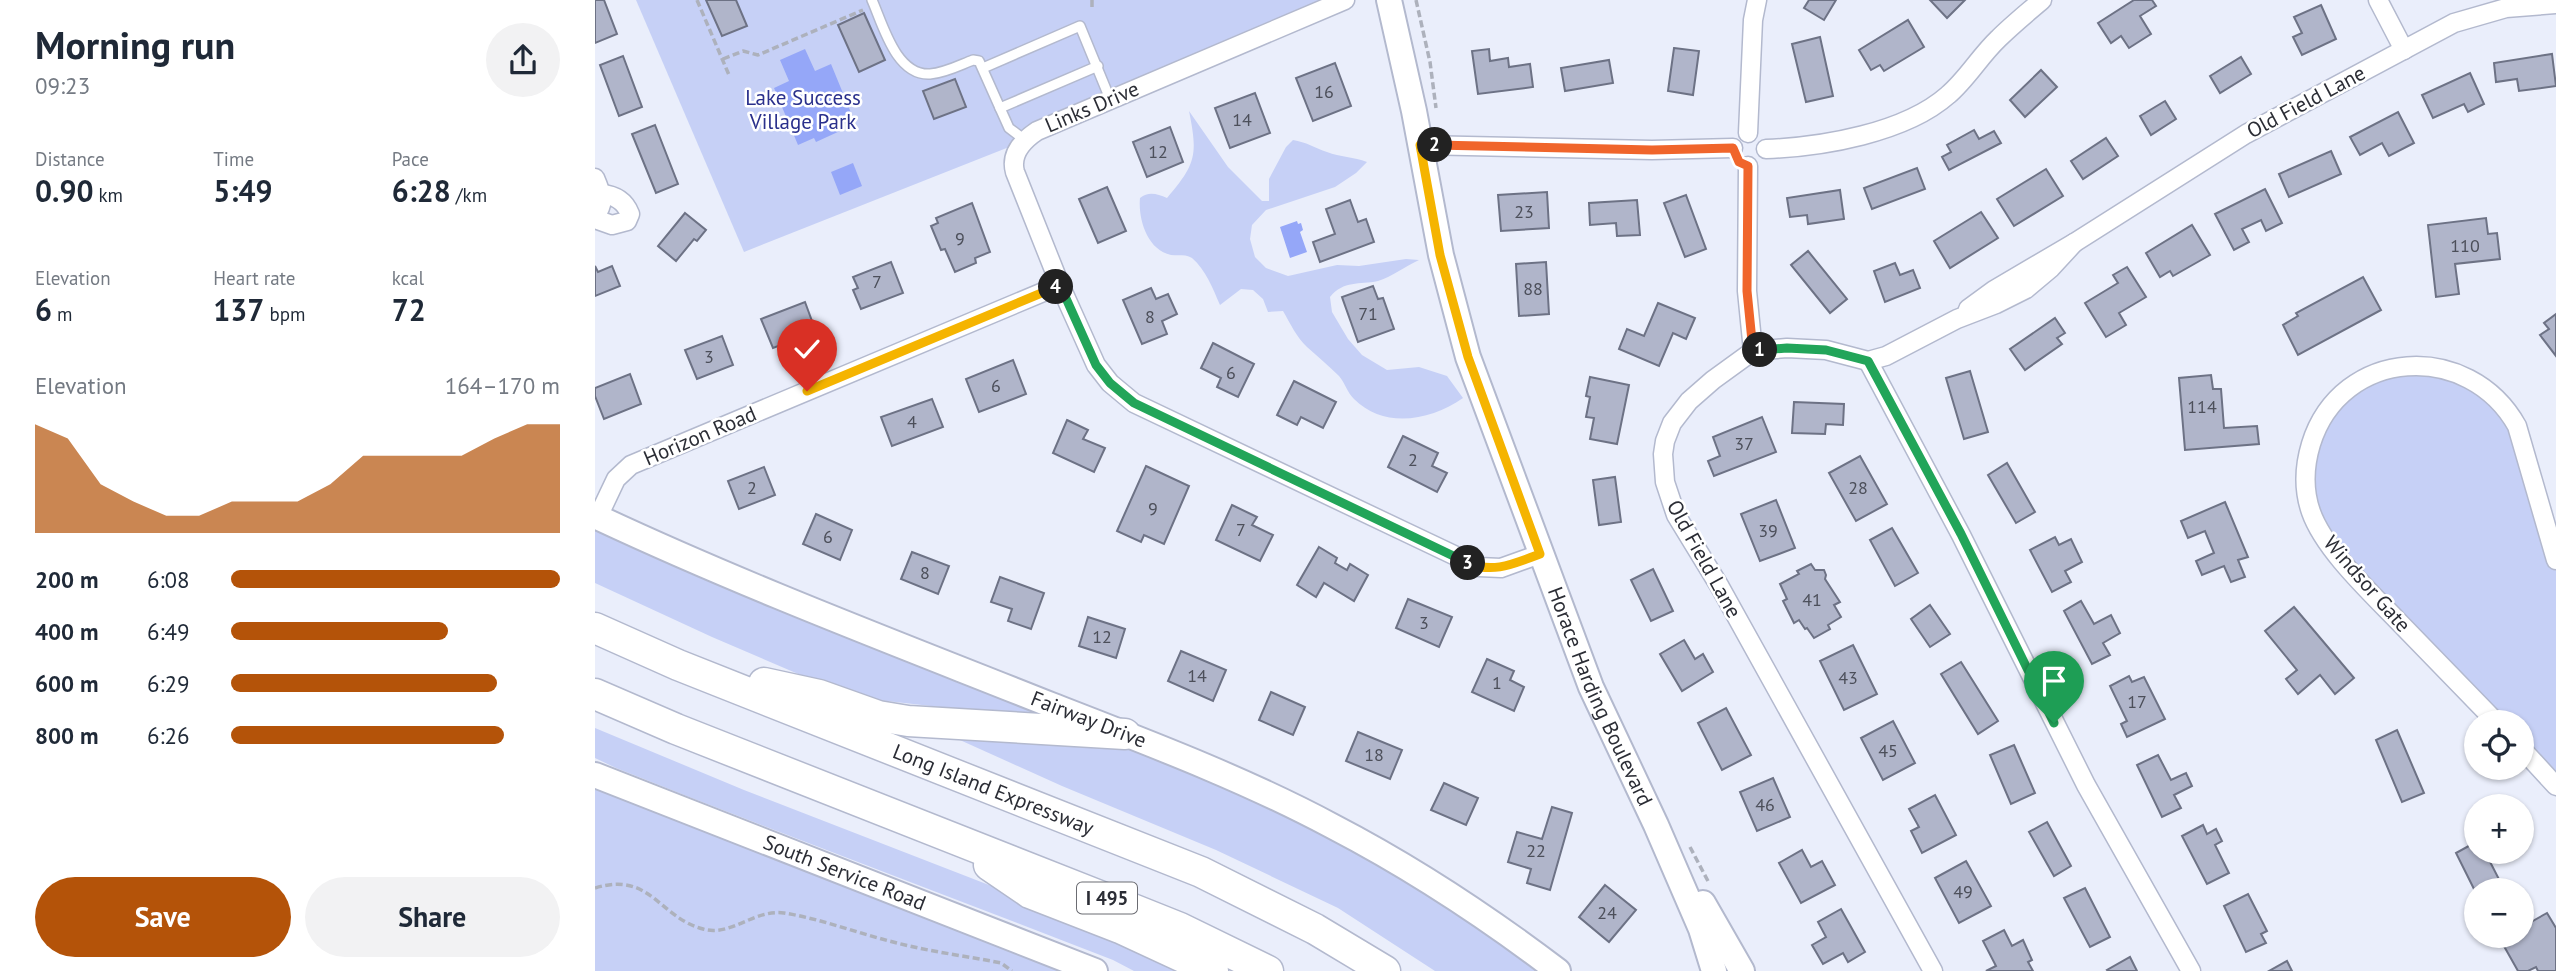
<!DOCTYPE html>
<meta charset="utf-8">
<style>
body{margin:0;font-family:"PT Sans",sans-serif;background:#f2f2f3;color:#1f2937;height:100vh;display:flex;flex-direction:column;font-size:26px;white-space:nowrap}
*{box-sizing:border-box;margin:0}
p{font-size:23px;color:#747a83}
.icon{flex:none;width:38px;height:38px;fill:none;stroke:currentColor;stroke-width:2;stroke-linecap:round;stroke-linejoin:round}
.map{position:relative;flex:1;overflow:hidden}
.drawer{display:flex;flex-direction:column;background:#fff;width:595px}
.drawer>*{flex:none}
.tools{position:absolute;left:1869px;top:710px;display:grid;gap:14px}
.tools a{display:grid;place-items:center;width:70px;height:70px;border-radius:50%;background:#fff;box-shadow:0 2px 5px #0004;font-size:35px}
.pin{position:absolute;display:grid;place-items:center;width:60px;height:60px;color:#fff;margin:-72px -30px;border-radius:50% 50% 50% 0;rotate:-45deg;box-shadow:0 0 7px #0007}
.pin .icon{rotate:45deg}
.km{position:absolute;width:35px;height:35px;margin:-18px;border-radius:50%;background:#222;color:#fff;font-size:19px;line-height:35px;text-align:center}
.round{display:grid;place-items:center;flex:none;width:74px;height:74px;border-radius:37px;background:#f2f2f3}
.summary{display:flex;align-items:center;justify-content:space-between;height:119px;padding:0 35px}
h1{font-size:38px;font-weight:800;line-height:52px}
.metrics{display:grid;grid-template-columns:repeat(3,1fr);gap:10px;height:119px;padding:7px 35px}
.metrics div{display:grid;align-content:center}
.metrics b{font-size:30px;font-weight:800}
.metrics small{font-size:19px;font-weight:400}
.metrics p{font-size:19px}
.chart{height:196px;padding:14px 35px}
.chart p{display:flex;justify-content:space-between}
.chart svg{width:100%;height:126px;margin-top:7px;fill:#b45309;opacity:.7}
.primary-button{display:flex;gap:14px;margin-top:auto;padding:14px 35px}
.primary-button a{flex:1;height:80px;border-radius:42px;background:#b45309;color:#fff;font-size:28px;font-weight:800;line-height:80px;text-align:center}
.primary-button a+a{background:#f2f2f3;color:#1f2937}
ul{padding:0 35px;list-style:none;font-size:23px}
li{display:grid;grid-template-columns:112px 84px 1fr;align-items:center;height:52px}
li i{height:18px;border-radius:9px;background:#b45309}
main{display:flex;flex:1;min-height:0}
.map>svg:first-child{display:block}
</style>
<main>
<section class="drawer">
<div class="summary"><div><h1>Morning run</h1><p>09:23</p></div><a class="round"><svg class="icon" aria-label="share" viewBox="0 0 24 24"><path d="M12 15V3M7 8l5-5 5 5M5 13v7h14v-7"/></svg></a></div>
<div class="metrics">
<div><p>Distance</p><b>0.90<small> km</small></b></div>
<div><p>Time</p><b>5:49</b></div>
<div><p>Pace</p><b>6:28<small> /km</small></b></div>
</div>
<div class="metrics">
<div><p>Elevation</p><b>6<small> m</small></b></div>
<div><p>Heart rate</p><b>137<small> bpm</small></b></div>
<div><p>kcal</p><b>72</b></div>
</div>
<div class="chart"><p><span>Elevation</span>164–170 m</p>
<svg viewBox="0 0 160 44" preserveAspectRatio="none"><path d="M0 44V6L10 11L20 27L30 33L40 38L50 38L60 33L70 33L80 33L90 27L100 17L110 17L120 17L130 17L140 11L150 6L160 6V44z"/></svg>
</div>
<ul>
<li><b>200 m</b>6:08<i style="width:100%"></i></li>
<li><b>400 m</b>6:49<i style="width:66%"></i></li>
<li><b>600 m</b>6:29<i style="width:81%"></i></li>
<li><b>800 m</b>6:26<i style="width:83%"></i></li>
</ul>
<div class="primary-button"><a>Save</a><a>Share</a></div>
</section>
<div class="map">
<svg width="1961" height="971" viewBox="0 0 1961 971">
<rect width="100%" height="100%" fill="#eaeefb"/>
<!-- green -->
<g fill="#c6d0f6">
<path d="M41 0H750L429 141 149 252Z"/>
<path d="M594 111 633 167 667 201H674V179L691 147 698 140C711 142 720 148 732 152 745 157 759 157 772 162L761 173 740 187 671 210 657 225 655 239 660 257 671 268 693 276 742 265 764 266 811 259 824 260C811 266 796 277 783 281 764 285 749 280 735 297L737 312 753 339 767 355 792 370 824 367 852 376 868 398C835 421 789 429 759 399 752 392 750 383 744 376 734 366 723 357 712 347 702 338 695 323 688 311L673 312 668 299 658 290 646 289 625 305C618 289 611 270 597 258 591 254 583 256 576 255 552 250 543 219 545 198 554 191 562 194 572 198 601 164 603 155 594 111Z"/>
<path d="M1851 370 1912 408 1961 560V786L1927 749V723H1902L1763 579 1715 510 1719 434 1773 376Z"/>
<path d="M0 528 101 576 448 713 440 718 257 697 117 637 0 583Z"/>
<path d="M0 728 149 790 482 919 550 956 583 971H539L518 960C352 895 186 834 21 768L0 758Z"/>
<path d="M356 736 482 740 560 754 753 844 901 937 945 971H840L743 908 621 850 467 786Z"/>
<path d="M0 778 486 971H0Z"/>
</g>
<!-- water -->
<g fill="#95a7f8">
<path d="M210 49 220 71 236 64 259 120 244 126 245 131 221 142 219 138 203 145 179 88 194 81 185 60Z"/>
<path d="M258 163 267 186 245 195 236 172Z"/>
<path d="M702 221 703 224 706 223 708 230 705 232 712 252 695 258 685 227Z"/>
</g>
<!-- building -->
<g fill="#b0b5ca" stroke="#6d7285" stroke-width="2">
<path d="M0 0H9L22 34 0 43Z"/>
<path d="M111 0H141L152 26 127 36Z"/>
<path d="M1214 0H1241L1229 20 1209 8Z"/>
<path d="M1335 0H1370L1352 18Z"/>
<path d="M1539 0H1557L1561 6 1545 16 1556 34 1534 48 1526 36 1516 43 1503 23Z"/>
<path d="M1726 5 1741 39 1707 55 1698 37 1707 33 1699 17Z"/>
<path d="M269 13 290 60 264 72 243 25Z"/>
<path d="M1313 20 1329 47 1289 71 1285 65 1276 70 1264 50Z"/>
<path d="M1225 37 1238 96 1211 102 1197 44Z"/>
<path d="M1079 48 1104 51 1098 95 1073 91Z"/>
<path d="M894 49 895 61 913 58 914 67 935 64 938 87 883 94 877 51Z"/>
<path d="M1957 54 1961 86 1924 91 1922 79 1901 82 1899 63Z"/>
<path d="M28 56 47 107 24 116 5 65Z"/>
<path d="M1646 57 1656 74 1625 93 1615 76Z"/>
<path d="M1014 60 1018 83 970 91 966 68Z"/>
<path d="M740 63 756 106 718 121 701 78Z"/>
<path d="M1446 70 1462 87 1430 117 1415 100Z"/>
<path d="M1875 73 1889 104 1873 112 1869 104 1838 118 1827 95Z"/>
<path d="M360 79 371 107 339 119 328 91Z"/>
<path d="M660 93 675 133 635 148 620 108Z"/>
<path d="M1570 101 1581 119 1556 135 1545 116Z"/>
<path d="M1803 112 1819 143 1794 156 1787 143 1765 155 1755 137Z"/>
<path d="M60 125 83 184 61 193 37 134Z"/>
<path d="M575 127 588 162 552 177 538 142Z"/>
<path d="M1379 130 1384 139 1399 131 1406 143 1354 170 1347 157 1356 152 1352 145Z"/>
<path d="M1511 138 1523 156 1488 179 1476 161Z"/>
<path d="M1736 151 1746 174 1694 197 1684 174Z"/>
<path d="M1322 168 1330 189 1277 209 1269 188Z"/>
<path d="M1451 169 1468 196 1419 226 1402 199Z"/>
<path d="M512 187 531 231 503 243 484 199Z"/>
<path d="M1670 189 1687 223 1671 231 1666 220 1647 229 1654 242 1639 250 1620 214Z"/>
<path d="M1245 190 1249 219 1213 224 1212 215 1195 217 1192 198Z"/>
<path d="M952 192 954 228 906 231 903 195Z"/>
<path d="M1091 195 1111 249 1090 257 1069 203Z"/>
<path d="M755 200 763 222 771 219 779 242 725 262 718 242 740 234 731 209Z"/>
<path d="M1042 200 1045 235 1022 236 1021 223 995 225 994 203Z"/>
<path d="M377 203 395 252 380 258 381 263 360 272 350 249 346 250 336 226 343 223 341 218Z"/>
<path d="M1386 212 1403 238 1355 268 1339 241Z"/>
<path d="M90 213 111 230 102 241 99 239 81 261 63 246Z"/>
<path d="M1891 218 1893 234 1902 233 1905 259 1860 264 1864 294 1841 297 1833 225Z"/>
<path d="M1597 225 1615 255 1578 276 1575 271 1565 277 1551 253Z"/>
<path d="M1213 251 1252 299 1235 313 1196 265Z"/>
<path d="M296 262 308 293 266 309 258 290 263 288 258 277Z"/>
<path d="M951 262 954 314 924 316 921 264Z"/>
<path d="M1300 263 1305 275 1318 270 1325 288 1290 302 1279 271Z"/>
<path d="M0 266 3 272 17 266 25 286 0 296Z"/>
<path d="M1532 267 1551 297 1524 313 1531 325 1511 337 1490 303 1523 283 1518 275Z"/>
<path d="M1768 277 1786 310 1703 355 1688 325 1703 316 1701 313Z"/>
<path d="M778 286 783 299 788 298 799 329 763 342 747 297Z"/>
<path d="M556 288 561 299 573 294 582 314 567 321 572 334 547 344 528 300Z"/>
<path d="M210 302 221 332 178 348 166 319Z"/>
<path d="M1063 303 1100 318 1091 339 1078 333 1064 366 1024 349 1032 329 1049 336Z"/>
<path d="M1961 314V356L1945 335 1954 329 1949 323Z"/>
<path d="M1460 318 1470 333 1462 338 1467 344 1430 370 1415 349Z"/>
<path d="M127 336 138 365 102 379 90 350Z"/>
<path d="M618 343 659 364 643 397 622 387 626 378 606 368Z"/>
<path d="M418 360 431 394 384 412 371 379Z"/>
<path d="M1375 371 1393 432 1369 439 1351 378Z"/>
<path d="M35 374 46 404 9 419 0 396V388Z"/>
<path d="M1616 375 1618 389H1626L1629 428 1662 426 1664 444 1590 450 1584 378Z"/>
<path d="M995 377 1034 385 1022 444 995 439 999 418 991 417 995 397 991 396Z"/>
<path d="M699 381 741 402 728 428 706 417 702 425 682 415Z"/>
<path d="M337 399 348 427 297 446 286 417Z"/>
<path d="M1199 402 1249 404 1248 425 1231 424 1230 434 1197 433Z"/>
<path d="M1167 417 1181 452 1119 476 1113 461 1125 456 1118 437Z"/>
<path d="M472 420 493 430 488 439 510 448 499 472 458 453Z"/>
<path d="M808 436 843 453 837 466 852 473 842 492 793 467Z"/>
<path d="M1265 456 1292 504 1261 521 1234 473Z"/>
<path d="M1412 463 1440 512 1421 523 1393 475Z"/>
<path d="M551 466 594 486 569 544 549 535 546 542 522 531Z"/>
<path d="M169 467 180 495 144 509 133 481Z"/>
<path d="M1020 477 1026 522 1004 525 998 480Z"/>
<path d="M1181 500 1200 548 1165 561 1146 514Z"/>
<path d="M1630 502 1653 557 1643 560 1650 577 1636 582 1629 566 1607 575 1601 561 1619 553 1610 531 1593 538 1586 521Z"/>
<path d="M637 505 662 517 657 525 678 535 665 561 621 540Z"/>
<path d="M221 514 257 530 245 560 208 544Z"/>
<path d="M1297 528 1323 573 1300 586 1275 540Z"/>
<path d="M1460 537 1464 545 1476 539 1487 562 1470 571 1476 582 1457 592 1435 550Z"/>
<path d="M724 547 742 558 740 563 752 570 755 564 773 575 759 601 729 583 721 597 702 585Z"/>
<path d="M317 552 354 566 343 594 306 579Z"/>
<path d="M1216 564 1220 570H1229L1231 575 1230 579 1245 602 1239 605 1246 617 1233 625 1235 629 1219 638 1212 628 1210 629 1204 620 1199 623 1188 601 1192 599 1185 584 1204 574 1202 571Z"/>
<path d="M1058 569 1078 611 1056 621 1036 580Z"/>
<path d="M405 577 449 593 436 629 413 621 417 609 396 602Z"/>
<path d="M813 599 857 617 844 647 801 628Z"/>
<path d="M1486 601 1499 624 1516 615 1525 633 1508 643 1515 655 1497 664 1469 611Z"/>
<path d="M1335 605 1355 634 1335 647 1316 619Z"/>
<path d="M1699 607 1759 678 1740 694 1725 675 1703 694 1691 679 1702 670 1670 631Z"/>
<path d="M493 617 530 629 521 658 484 646Z"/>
<path d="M1089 640 1100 659 1108 654 1118 672 1087 691 1065 654Z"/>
<path d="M1258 645 1282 694 1249 710 1225 661Z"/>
<path d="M586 651 631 670 618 701 573 681Z"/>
<path d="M892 659 919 671 915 680 929 687 919 711 877 692Z"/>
<path d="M1366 662 1403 721 1383 734 1346 674Z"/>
<path d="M1534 676 1537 682 1549 677 1570 719 1532 737 1526 724 1532 721 1515 686Z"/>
<path d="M676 692 710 707 698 735 664 720Z"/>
<path d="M1131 708 1156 755 1127 770 1103 723Z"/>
<path d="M1298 721 1320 763 1288 780 1266 738Z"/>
<path d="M1802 730 1829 793 1807 802 1781 740Z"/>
<path d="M763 732 807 750 795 779 751 761Z"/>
<path d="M1419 745 1440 793 1416 804 1395 755Z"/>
<path d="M1563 755 1576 780 1591 773 1597 786 1579 795 1586 808 1567 817 1542 765Z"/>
<path d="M1178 778 1195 817 1162 831 1145 792Z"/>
<path d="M849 783 883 798 871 825 836 810Z"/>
<path d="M1340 795 1361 835 1327 853 1316 831 1324 827 1314 809Z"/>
<path d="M957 807 977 813 955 890 932 883 936 869 913 862 922 832 947 839Z"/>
<path d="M1452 822 1476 866 1459 876 1434 832Z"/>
<path d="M1608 825 1612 834 1621 829 1627 841 1620 845 1634 873 1612 884 1587 836Z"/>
<path d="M1881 842V852H1890L1910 891H1881V893L1861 853Z"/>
<path d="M1207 850 1216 867 1227 861 1240 885 1206 903 1184 863Z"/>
<path d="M1371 861 1396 906 1364 923 1340 878Z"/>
<path d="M1010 885 1041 910 1014 942 984 917Z"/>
<path d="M1490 888 1515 937 1495 947 1469 898Z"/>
<path d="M1653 894 1672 931 1666 934 1671 943 1651 952 1629 906Z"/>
<path d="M1246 909 1270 952 1253 962 1248 953 1228 964 1217 945 1231 937 1223 922Z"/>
<path d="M1952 913 1961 928V971H1943L1941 967 1933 971H1923L1905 939 1910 936H1927V927Z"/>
<path d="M1409 930 1417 946 1428 940 1437 960 1433 962 1438 971H1391L1401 966 1388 941Z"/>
<path d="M1535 957 1542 971H1513L1512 970Z"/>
<path d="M1692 961 1697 971H1674Z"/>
</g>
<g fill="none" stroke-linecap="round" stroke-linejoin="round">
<defs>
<g id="lane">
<path d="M277 0C288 25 301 76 335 74 350 73 365 65 378 60L384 61 405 108 503 66"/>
<path d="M388 68 485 26 515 99"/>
<path d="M405 108 414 128 430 140"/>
</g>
<g id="street">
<path d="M750 0 442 131C427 141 415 154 420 172L465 285 501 365 515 383 539 403 884 567 906 568 945 554"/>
<path d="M1783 0 1809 50"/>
<path d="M1153 133 1158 20 1162 0"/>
<path d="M825 145 1057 150 1138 148"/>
<path d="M1171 149C1227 147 1310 133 1353 95 1372 79 1385 56 1403 39 1417 25 1432 13 1447 0"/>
<path d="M1153 166 1152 291 1158 351"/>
<path d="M0 178C6 192 11 203 0 216"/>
<path d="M0 219 17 225 32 221 35 214C30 201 20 195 6 194"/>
<path d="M1373 309 1399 290 1479 243 1651 134 1859 23 1911 8 1961 4"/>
<path d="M1273 361 1366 535 1491 785 1596 971"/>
<path d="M3 517 21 479 36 465 465 285"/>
<path d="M1902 723C1868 688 1835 654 1802 620 1774 591 1729 549 1716 512 1708 489 1709 467 1716 444 1746 347 1874 340 1922 426L1961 560"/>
<path d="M1927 749 1961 786"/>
<path d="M1338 971 1125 587 1081 515 1070 482 1068 454 1070 441 1077 423 1094 401 1118 380 1158 351 1192 348 1231 350 1273 361 1291 356 1362 319 1401 304 1431 289 1456 268 1479 243"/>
</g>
<g id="secondary">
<path id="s1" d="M794 0 819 111 846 255 873 357 996 687 1061 825 1106 929 1119 971"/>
<path id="s2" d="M0 516C149 586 303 644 456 705 551 742 647 778 737 826 816 867 892 917 963 971"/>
<path id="s3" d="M0 775 500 971"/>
<path d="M1108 903 1147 971"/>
</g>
<g id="highway">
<path id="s4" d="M0 628 83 665 606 872 720 929 790 971"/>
<path d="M169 683 224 695 283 716 313 721 530 734"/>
<path d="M0 694 81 729 525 904 585 928 673 971"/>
<path d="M394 865 435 893 525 928 618 971"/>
</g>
</defs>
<!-- lane casing -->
<use href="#lane" stroke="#b3b9ce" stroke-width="12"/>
<!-- street casing -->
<use href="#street" stroke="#b3b9ce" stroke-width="21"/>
<!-- secondary casing -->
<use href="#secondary" stroke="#b3b9ce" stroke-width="28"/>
<!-- highway casing -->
<use href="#highway" stroke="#b3b9ce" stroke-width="33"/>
<!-- path -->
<g stroke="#adb1bc" stroke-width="3.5" stroke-dasharray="7 3.5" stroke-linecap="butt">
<path d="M102 0 134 75"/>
<path d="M821 0 835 62 841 108"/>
<path d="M497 7V0"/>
<path d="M128 59 148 51 163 55 268 10"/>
<path d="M1095 847 1114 883"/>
<path d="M0 888C56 871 63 917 108 929 136 937 159 909 189 913 227 919 265 934 302 943 336 952 372 956 406 963L417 971"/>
</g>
<!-- lane -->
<use href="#lane" stroke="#fff" stroke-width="9"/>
<!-- street -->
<use href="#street" stroke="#fff" stroke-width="18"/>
<!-- secondary -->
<use href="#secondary" stroke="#fff" stroke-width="24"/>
<!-- highway -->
<use href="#highway" stroke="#fff" stroke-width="30"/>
</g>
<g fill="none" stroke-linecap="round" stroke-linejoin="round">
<defs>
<path id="split-1" d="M1165 350 1192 348 1231 350 1273 361 1366 534 1459 723"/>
<path id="split-2" d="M840 145 1057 150 1138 148 1144 162 1153 166 1152 291 1158 351 1165 350"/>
<path id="split-3" d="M840 145H825L845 255 873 357 945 554C920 563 899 574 873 563"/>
<path id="split-4" d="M461 287 465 285 501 365 515 383 539 403 873 563"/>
<path id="split-5" d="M212 391 461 287"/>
</defs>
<!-- split-1 casing -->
<use href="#split-1" stroke="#fff" stroke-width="14"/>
<!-- split-2 casing -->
<use href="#split-2" stroke="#fff" stroke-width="14"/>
<!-- split-3 casing -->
<use href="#split-3" stroke="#fff" stroke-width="14"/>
<!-- split-4 casing -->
<use href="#split-4" stroke="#fff" stroke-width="14"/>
<!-- split-5 casing -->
<use href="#split-5" stroke="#fff" stroke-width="14"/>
<!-- split-1 -->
<use href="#split-1" stroke="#22a559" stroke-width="9"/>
<!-- split-2 -->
<use href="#split-2" stroke="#f0652b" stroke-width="9"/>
<!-- split-3 -->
<use href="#split-3" stroke="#f5b400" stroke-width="9"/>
<!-- split-4 -->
<use href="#split-4" stroke="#22a559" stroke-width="9"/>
<!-- split-5 -->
<use href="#split-5" stroke="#f5b400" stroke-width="9"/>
</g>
<g text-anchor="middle" stroke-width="5" stroke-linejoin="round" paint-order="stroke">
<!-- number labels -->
<g font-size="18" fill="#4c4f5a">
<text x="729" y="98">16</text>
<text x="647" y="126">14</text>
<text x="563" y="158">12</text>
<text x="929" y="218">23</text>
<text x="365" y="245">9</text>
<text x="1870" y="252">110</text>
<text x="282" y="288">7</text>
<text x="938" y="295">88</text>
<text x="773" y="320">71</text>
<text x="555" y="323">8</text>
<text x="114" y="363">3</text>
<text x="636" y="379">6</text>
<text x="401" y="392">6</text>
<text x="1607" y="413">114</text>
<text x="317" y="428">4</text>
<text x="1149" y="450">37</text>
<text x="818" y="466">2</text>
<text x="157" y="494">2</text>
<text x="1263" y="494">28</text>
<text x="558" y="515">9</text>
<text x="646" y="536">7</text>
<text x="1173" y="537">39</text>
<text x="233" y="543">6</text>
<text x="330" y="579">8</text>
<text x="1217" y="606">41</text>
<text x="829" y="629">3</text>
<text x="507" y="643">12</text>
<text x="602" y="682">14</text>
<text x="1253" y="684">43</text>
<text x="902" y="689">1</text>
<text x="1542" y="708">17</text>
<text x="1293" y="757">45</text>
<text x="779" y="761">18</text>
<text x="1170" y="811">46</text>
<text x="941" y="857">22</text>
<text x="1368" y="898">49</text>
<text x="1012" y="919">24</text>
</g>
<!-- shield labels -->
<rect fill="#fff" stroke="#6b6c72" stroke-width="2" x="482" y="882.5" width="60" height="31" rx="5"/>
<g font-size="19" font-weight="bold" fill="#2b2d35">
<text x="512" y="905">I 495</text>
</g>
<!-- park labels -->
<g font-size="21" fill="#2a308c" stroke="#fff">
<text x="208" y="105">Lake Success<tspan x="208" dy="24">Village Park</tspan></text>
</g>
<!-- street labels -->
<g font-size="21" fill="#2b2d35" stroke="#fff">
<text transform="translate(1711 102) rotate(-28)" y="7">Old Field Lane</text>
<text transform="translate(497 107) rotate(-23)" y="7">Links Drive</text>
<text transform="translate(105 436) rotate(-23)" y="7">Horizon Road</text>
<text transform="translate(1109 559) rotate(61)" y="7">Old Field Lane</text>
<text transform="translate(1772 584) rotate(49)" y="7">Windsor Gate</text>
<text dy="7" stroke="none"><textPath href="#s1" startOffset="730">Horace Harding Boulevard</textPath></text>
<text dy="7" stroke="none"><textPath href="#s2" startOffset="534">Fairway Drive</textPath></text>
<text dy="7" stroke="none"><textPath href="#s4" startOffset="430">Long Island Expressway</textPath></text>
<text dy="7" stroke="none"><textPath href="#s3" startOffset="268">South Service Road</textPath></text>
</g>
</g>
</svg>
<div class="tools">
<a><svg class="icon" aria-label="locate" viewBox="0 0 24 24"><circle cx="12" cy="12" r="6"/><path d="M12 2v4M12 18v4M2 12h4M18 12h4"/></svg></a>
<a>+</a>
<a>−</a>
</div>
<div class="pin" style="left:1459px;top:723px;background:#1e9e55"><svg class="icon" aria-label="arrive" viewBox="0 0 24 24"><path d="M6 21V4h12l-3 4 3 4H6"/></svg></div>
<div class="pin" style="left:212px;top:391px;background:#d93025"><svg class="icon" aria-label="check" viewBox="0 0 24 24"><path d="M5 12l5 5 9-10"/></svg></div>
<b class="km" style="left:1165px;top:350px">1</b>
<b class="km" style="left:840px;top:145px">2</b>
<b class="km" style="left:873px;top:563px">3</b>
<b class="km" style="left:461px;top:287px">4</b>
</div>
</main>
